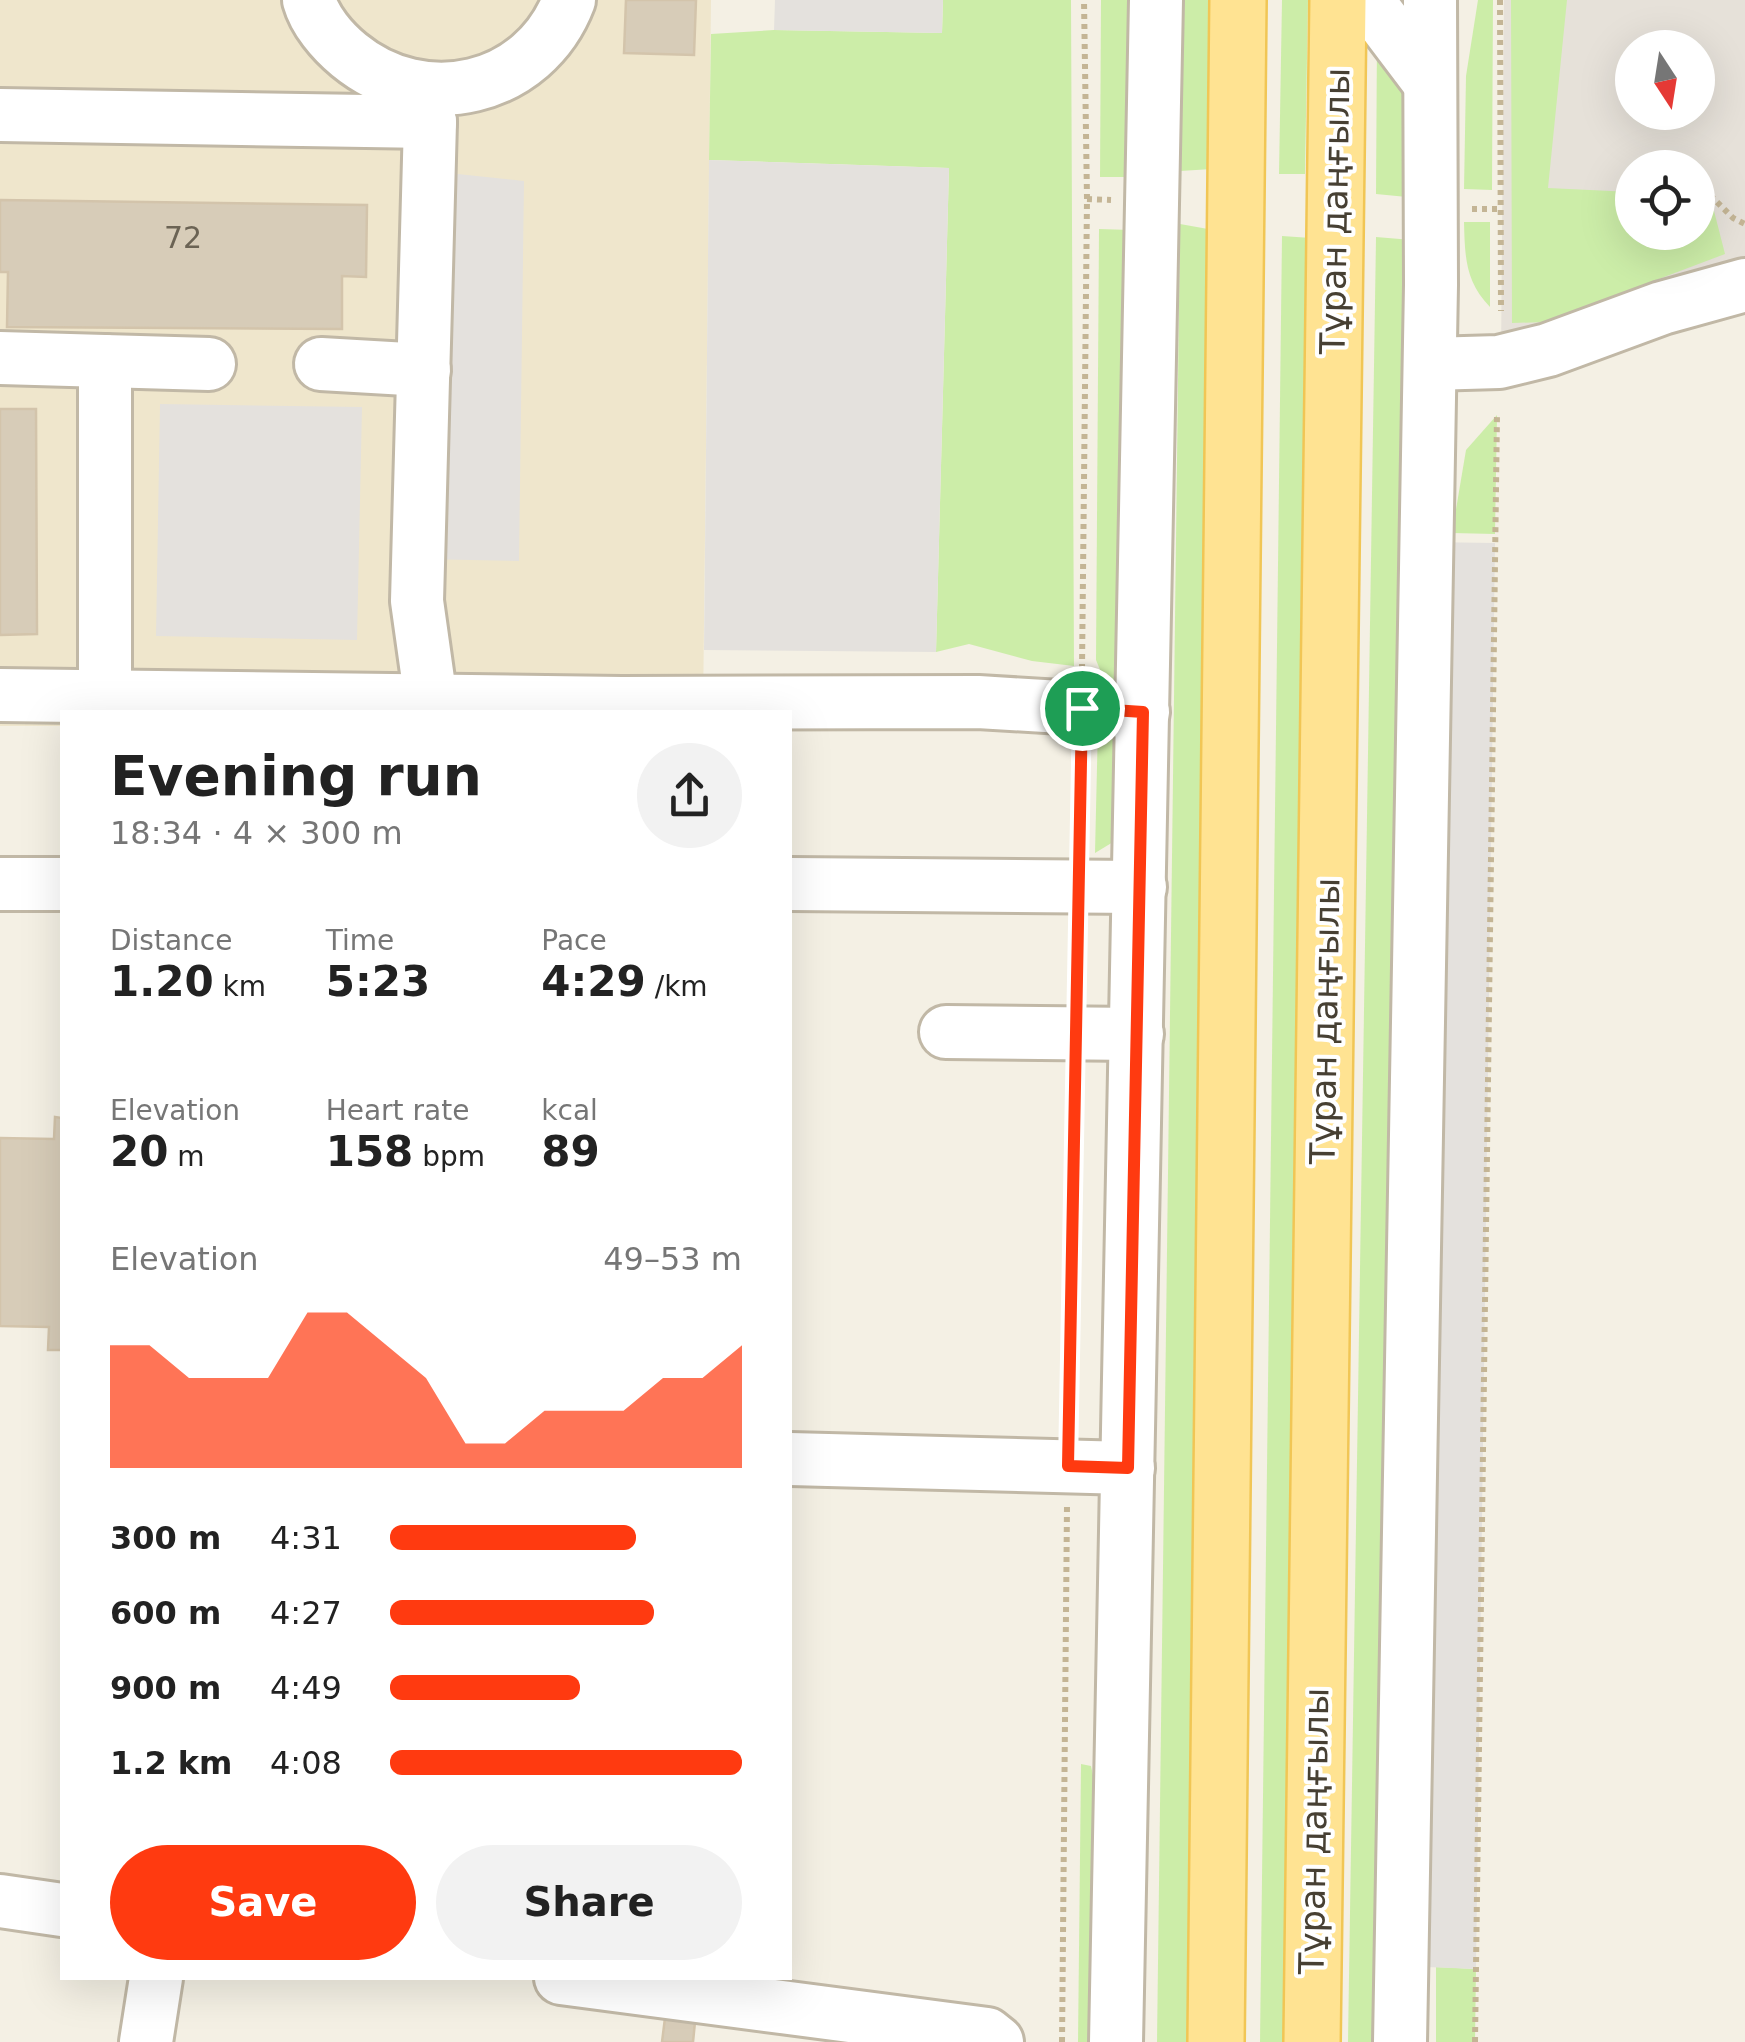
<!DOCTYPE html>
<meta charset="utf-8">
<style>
body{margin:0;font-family:"DejaVu Sans",sans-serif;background:#f2f2f2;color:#222;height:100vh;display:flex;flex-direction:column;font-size:38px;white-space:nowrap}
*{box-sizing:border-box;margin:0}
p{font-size:32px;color:#767676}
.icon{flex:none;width:55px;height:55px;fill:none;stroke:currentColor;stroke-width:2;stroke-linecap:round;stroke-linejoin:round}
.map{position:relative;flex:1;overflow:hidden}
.details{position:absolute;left:60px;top:710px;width:732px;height:1270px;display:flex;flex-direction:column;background:#fff;border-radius:0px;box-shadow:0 10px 40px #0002}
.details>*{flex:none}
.needle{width:65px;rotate:168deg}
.controls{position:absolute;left:1615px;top:30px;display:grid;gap:20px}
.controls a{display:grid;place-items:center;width:100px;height:100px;border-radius:50%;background:#fff;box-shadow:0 10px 40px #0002;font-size:50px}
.pin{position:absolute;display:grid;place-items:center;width:85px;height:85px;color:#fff;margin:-42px;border:5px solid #fff;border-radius:50%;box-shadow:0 2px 10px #0007}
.round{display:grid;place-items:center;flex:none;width:105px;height:105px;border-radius:52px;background:#f2f2f2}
.overview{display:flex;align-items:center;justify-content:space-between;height:170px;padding:0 50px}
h1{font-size:55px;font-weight:700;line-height:75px}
.figures{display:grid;grid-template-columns:repeat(3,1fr);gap:15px;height:170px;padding:10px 50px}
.figures div{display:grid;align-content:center}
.figures b{font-size:42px;font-weight:700}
.figures small{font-size:28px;font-weight:400}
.figures p{font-size:28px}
.chart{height:280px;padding:20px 50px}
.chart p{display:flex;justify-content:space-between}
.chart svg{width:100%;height:180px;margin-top:10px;fill:#ff3a10;opacity:.7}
.cta{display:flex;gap:20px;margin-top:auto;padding:20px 50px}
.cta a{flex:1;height:115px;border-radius:60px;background:#ff3a10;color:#fff;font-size:40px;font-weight:700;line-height:115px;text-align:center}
.cta a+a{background:#f2f2f2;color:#222}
ul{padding:0 50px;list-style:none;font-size:32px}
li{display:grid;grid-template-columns:160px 120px 1fr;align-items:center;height:75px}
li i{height:25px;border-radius:12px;background:#ff3a10}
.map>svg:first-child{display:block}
</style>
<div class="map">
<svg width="1745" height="2042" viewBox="0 0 1745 2042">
<rect width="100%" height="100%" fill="#f4f0e4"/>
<!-- industrial -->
<path fill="#e6e1d9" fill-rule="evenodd" d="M1504 0H1745V268L1501 359ZM1632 48H1698V112H1632ZM1632 168H1698V232H1632Z"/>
<!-- education -->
<path fill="#efe6cc" d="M0 0H711L703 712H62V726H0Z"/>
<!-- green -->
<g fill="#cceda8">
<path d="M943 0H1071L1074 666 1032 661 969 644 936 652 949 168 709 160 711 34 774 30 942 33Z"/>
<path d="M1101 0H1133L1132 177H1100Z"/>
<path d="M1181 0H1213L1212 169 1180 171Z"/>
<path d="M1282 0H1308L1305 174H1279Z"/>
<path d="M1478 0H1493L1492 190 1464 189 1466 76Z"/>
<path d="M1511 0H1567L1548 188 1632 192V232H1698V195H1710L1725 254 1545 322 1512 323Z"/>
<path d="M1377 33 1409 68 1407 197 1376 194Z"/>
<path d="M1464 222H1490V307C1465 281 1465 257 1464 222Z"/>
<path d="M1180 224 1208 229 1189 2042H1157Z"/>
<path d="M1099 229 1131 230 1124 683 1103 677 1096 660Z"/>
<path d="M1282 236 1311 238 1286 2042H1260Z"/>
<path d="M1376 237 1412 240 1381 2042H1348Z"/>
<path d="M1497 415 1495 534 1452 533 1466 450Z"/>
<path d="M1098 724 1125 740 1123 836 1095 853Z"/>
<path d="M1081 1764 1091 1766 1108 1846 1104 2042H1078Z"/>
<path d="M1436 1967 1476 1969 1475 2042H1436Z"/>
</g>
<!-- parking -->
<g fill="#e4e1dd">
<path d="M775 0H943L942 33 774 30Z"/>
<path d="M709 160 949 168 936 652 704 650Z"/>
<path d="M429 171 524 181 519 561 419 559Z"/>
<path d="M160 404 362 407 357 640 156 636Z"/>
<path d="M1427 542 1495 543 1476 1969 1402 1966Z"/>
</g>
<!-- building -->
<g fill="#d7ccb8" stroke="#d3c4ab" stroke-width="2.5">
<path d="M626 0H696L694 55 624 53Z"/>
<path d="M0 200 367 205 366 277 342 276V329L7 327 8 272H0Z"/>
<path d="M0 409H36L37 634 0 635Z"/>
<path d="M55 1117 62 1118V1350H48L49 1327 0 1326V1138L54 1139Z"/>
<path d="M665 2018 695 2022 693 2042H662Z"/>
</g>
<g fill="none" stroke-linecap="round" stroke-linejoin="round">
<defs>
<g id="minor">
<path d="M309 0C315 21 332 41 349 55 423 116 534 92 569 0"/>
<path d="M1367 0 1429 82"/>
<path d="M409 87 430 122 417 601 431 701"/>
<path d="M0 115 430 122"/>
<path d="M0 358 209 364"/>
<path d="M105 361V696"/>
<path d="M321 364 424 370"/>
<path d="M1430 364 1499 362 1548 350 1662 308 1745 285"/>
<path d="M0 695 622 703 978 702 1143 712"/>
<path d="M0 884H62"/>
<path d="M790 884 1140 887"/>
<path d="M946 1032 1137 1034"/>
<path d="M790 1459 1128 1468"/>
<path d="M0 1901 62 1910"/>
<path d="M561 1978 987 2034 997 2042"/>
<path d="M146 2042 156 1978"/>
<path d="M1116 2042 1156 0"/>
<path d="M1400 2042 1431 285 1430 0"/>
</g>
<g id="major">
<path d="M1216 2042 1238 0"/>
<path d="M1312 2042 1338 0"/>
</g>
</defs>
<!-- minor casing -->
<use href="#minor" stroke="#c1b8a6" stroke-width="58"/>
<!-- major casing -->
<use href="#major" stroke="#f1c655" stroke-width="60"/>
<!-- path -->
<g stroke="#c4b595" stroke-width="6" stroke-dasharray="5 5" stroke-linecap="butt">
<path d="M1500 0 1501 311"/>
<path d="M1710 195 1733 218 1745 224"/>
<path d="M1087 199 1111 200"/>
<path d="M1472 209H1500"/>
<path d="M1082 669 1087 199 1084 0"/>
<path d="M1078 844 1081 751"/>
<path d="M1074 994 1076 926"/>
<path d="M1068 1424 1073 1076"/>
<path d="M1062 2042 1067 1506"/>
<path d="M1475 2042 1497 415"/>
</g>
<!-- minor -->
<use href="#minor" stroke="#fff" stroke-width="52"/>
<!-- major -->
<use href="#major" stroke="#ffe392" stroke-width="55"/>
</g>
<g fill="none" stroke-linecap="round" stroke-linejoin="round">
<defs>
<path id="route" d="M1082 708 1143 712 1128 1468 1068 1466Z"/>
</defs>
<!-- route casing -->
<use href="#route" stroke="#fff" stroke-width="20"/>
<!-- route -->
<use href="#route" stroke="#ff3a10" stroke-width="12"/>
</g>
<g text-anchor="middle" stroke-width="8" stroke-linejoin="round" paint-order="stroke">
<!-- number labels -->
<g font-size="30" fill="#6b6354">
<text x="183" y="248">72</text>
</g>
<!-- street labels -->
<g font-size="35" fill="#474033" stroke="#fff">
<text transform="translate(1335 211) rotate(-89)" y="12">Тұран даңғылы</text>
<text transform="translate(1325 1021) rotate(-89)" y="12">Тұран даңғылы</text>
<text transform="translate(1314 1831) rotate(-89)" y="12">Тұран даңғылы</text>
</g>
</g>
</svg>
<div class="controls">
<a><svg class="needle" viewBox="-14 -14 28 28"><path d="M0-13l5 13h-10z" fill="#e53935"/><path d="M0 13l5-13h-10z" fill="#767676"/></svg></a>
<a><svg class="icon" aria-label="locate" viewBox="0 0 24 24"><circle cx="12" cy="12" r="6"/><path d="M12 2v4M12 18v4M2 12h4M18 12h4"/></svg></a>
</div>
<div class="pin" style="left:1082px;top:708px;background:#1e9e55"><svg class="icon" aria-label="arrive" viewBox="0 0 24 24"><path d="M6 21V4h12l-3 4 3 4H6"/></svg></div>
<section class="details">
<div class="overview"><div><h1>Evening run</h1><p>18:34 · 4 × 300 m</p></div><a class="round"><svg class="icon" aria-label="share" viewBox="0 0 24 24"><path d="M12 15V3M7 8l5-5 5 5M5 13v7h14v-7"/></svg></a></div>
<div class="figures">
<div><p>Distance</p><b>1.20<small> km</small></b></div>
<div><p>Time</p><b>5:23</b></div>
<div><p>Pace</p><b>4:29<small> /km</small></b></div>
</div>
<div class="figures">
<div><p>Elevation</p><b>20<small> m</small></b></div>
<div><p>Heart rate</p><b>158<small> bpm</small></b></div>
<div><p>kcal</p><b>89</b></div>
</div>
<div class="chart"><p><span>Elevation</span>49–53 m</p>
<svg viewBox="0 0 160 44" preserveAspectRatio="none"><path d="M0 44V14L10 14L20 22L30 22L40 22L50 6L60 6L70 14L80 22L90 38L100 38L110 30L120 30L130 30L140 22L150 22L160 14V44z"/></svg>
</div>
<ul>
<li><b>300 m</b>4:31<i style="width:70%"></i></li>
<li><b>600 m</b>4:27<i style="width:75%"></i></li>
<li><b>900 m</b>4:49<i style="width:54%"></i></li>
<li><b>1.2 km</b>4:08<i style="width:100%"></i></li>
</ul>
<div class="cta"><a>Save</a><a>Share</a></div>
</section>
</div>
